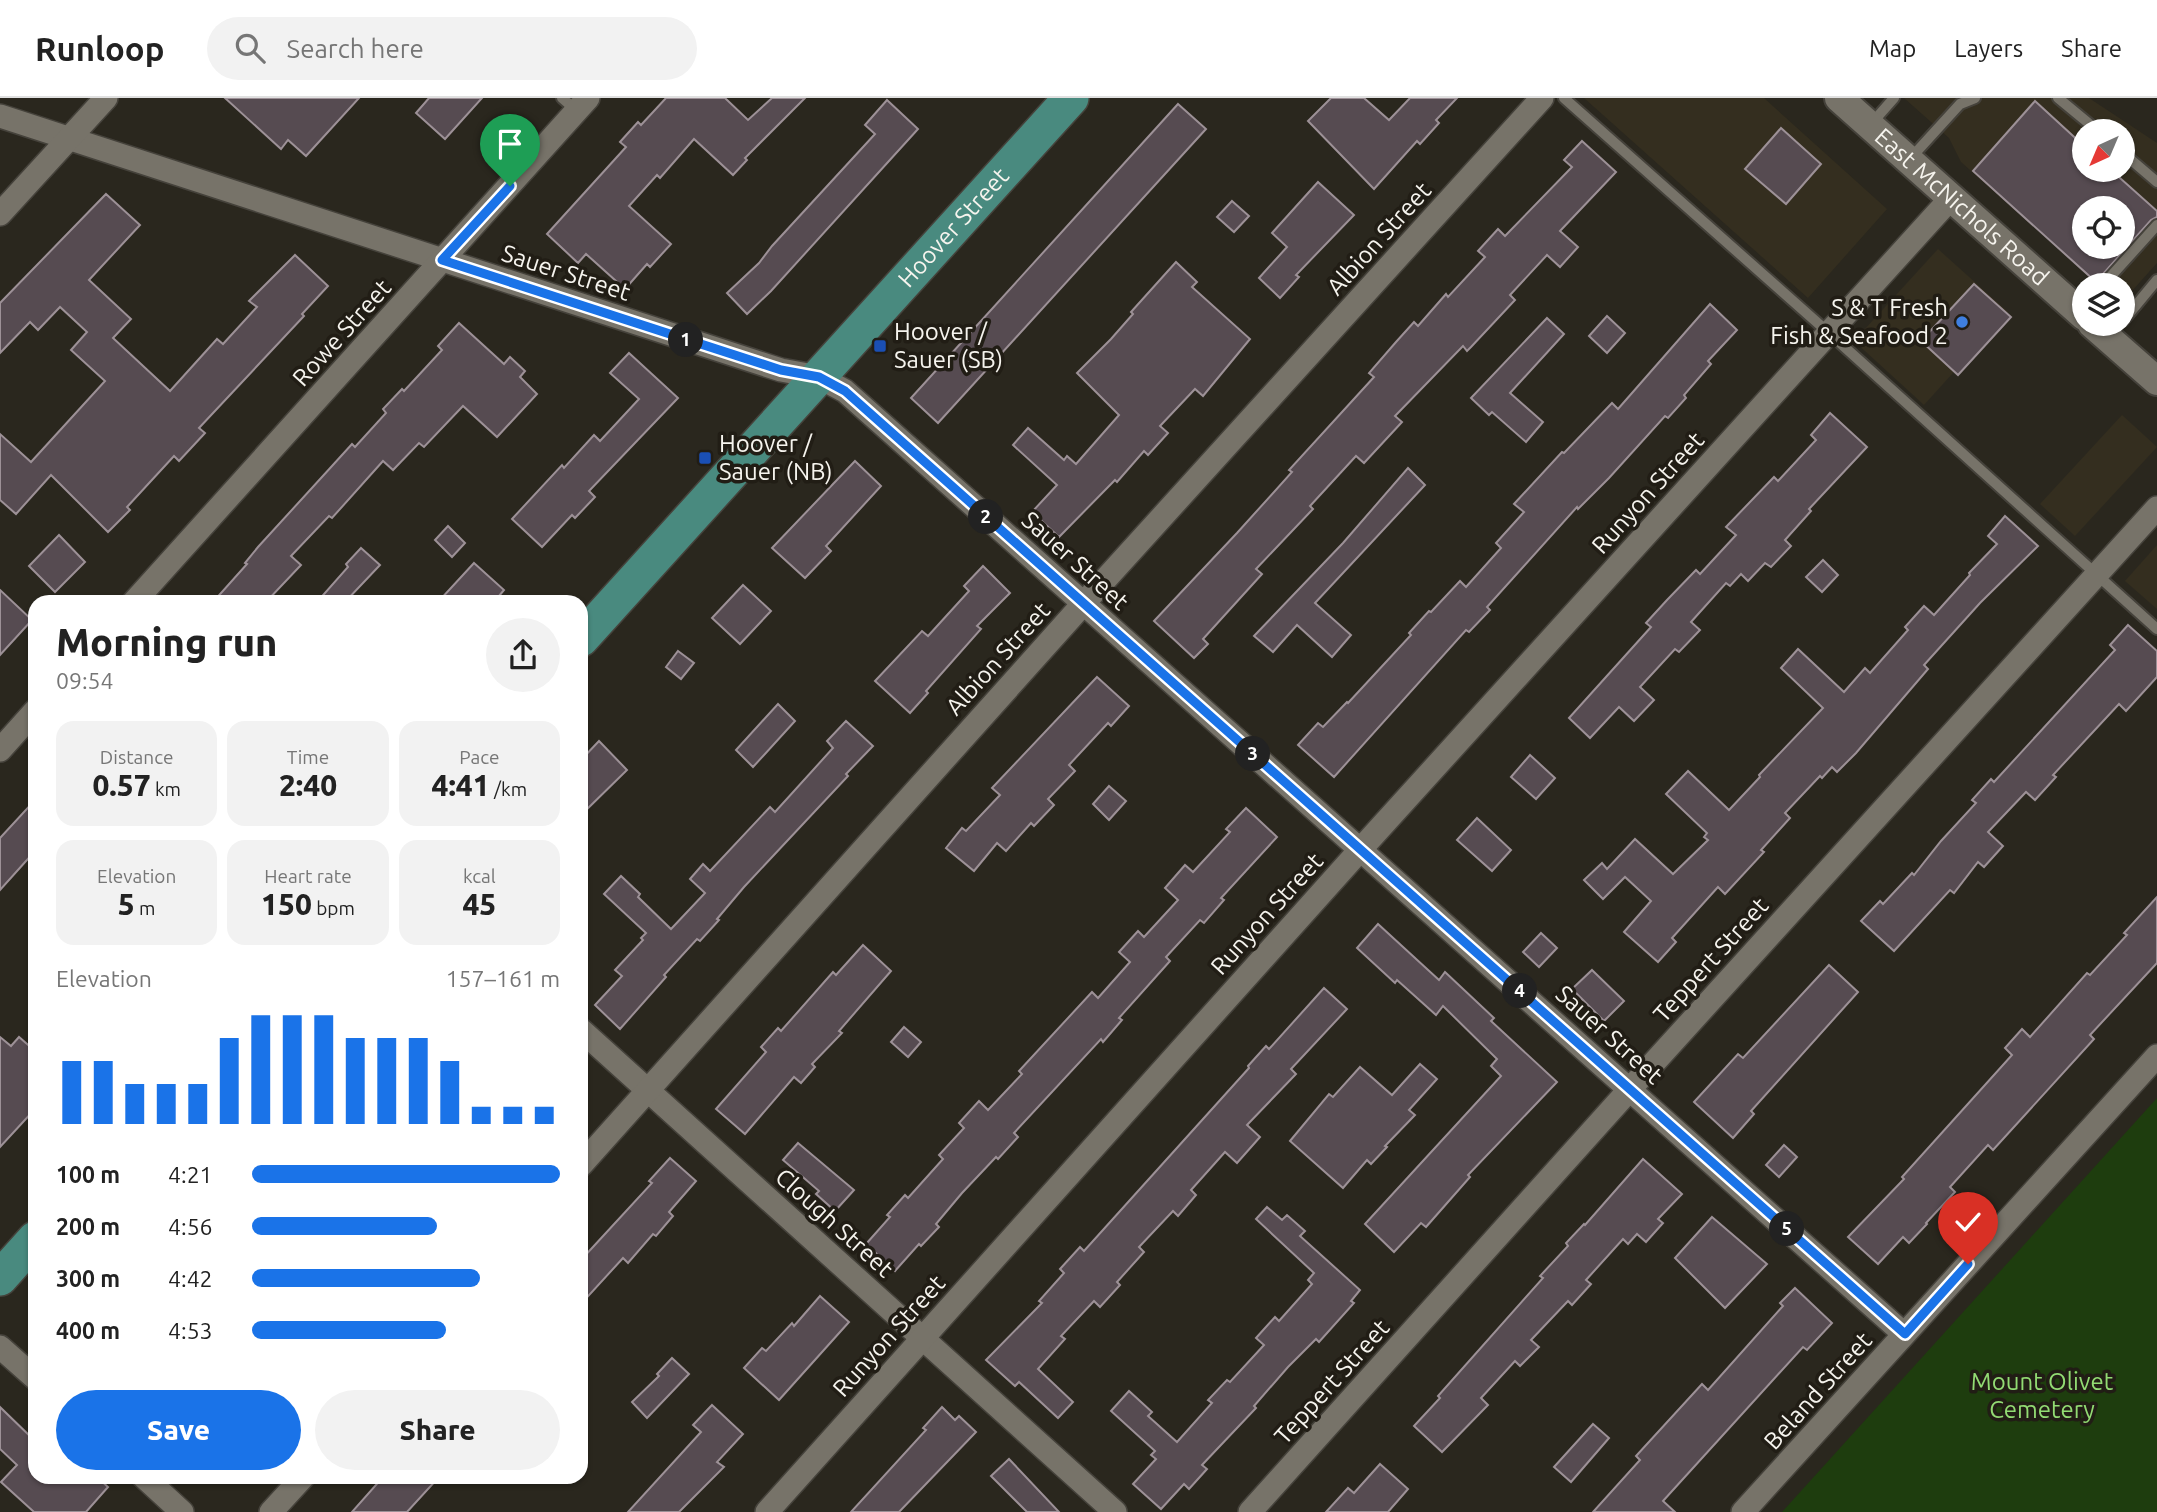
<!DOCTYPE html>
<meta charset="utf-8">
<style>
body{margin:0;font-family:Ubuntu,sans-serif;background:#f2f2f2;color:#222;height:100vh;display:flex;flex-direction:column;font-size:26px;white-space:nowrap}
*{box-sizing:border-box;margin:0}
p{font-size:23px;color:#767676}
.icon{flex:none;width:38px;height:38px;fill:none;stroke:currentColor;stroke-width:2;stroke-linecap:round;stroke-linejoin:round}
.map{position:relative;flex:1;overflow:hidden}
.panel{position:absolute;left:28px;top:497px;width:560px;height:889px;display:flex;flex-direction:column;background:#fff;border-radius:21px;box-shadow:0 2px 5px #0004}
.panel>*{flex:none}
.needle{width:46px;rotate:224deg}
.controls{position:absolute;left:2072px;top:21px;display:grid;gap:14px}
.controls a{display:grid;place-items:center;width:63px;height:63px;border-radius:50%;background:#fff;box-shadow:0 2px 5px #0004;font-size:35px}
.pin{position:absolute;display:grid;place-items:center;width:60px;height:60px;color:#fff;margin:-72px -30px;border-radius:50% 50% 50% 0;rotate:-45deg;box-shadow:0 0 7px #0007}
.pin .icon{rotate:45deg}
.km{position:absolute;width:35px;height:35px;margin:-18px;border-radius:50%;background:#222;color:#fff;font-size:19px;line-height:35px;text-align:center}
.round{display:grid;place-items:center;flex:none;width:74px;height:74px;border-radius:37px;background:#f2f2f2}
.summary{display:flex;align-items:center;justify-content:space-between;height:119px;padding:0 28px}
h1{font-size:38px;font-weight:800;line-height:52px}
.metrics{display:grid;grid-template-columns:repeat(3,1fr);gap:10px;height:119px;padding:7px 28px}
.metrics div{display:grid;align-content:center;border-radius:18px;background:#f2f2f2;text-align:center}
.metrics b{font-size:30px;font-weight:800}
.metrics small{font-size:19px;font-weight:400}
.metrics p{font-size:19px}
.chart{height:196px;padding:14px 28px}
.chart p{display:flex;justify-content:space-between}
.chart svg{width:100%;height:126px;margin-top:7px;stroke:#1a73e8;stroke-width:6}
.cta{display:flex;gap:14px;margin-top:auto;padding:14px 28px}
.cta a{flex:1;height:80px;border-radius:42px;background:#1a73e8;color:#fff;font-size:28px;font-weight:800;line-height:80px;text-align:center}
.cta a+a{background:#f2f2f2;color:#222}
ul{padding:0 28px;list-style:none;font-size:23px}
li{display:grid;grid-template-columns:112px 84px 1fr;align-items:center;height:52px}
li i{height:18px;border-radius:9px;background:#1a73e8}
header{display:flex;align-items:center;gap:42px;box-sizing:border-box;height:98px;padding:0 35px;background:#fff;border-bottom:2px solid #e0e0e0}
header strong{font-size:33px}
nav{display:flex;gap:38px;margin-inline-start:auto;font-size:24px}
.search{width:490px;height:63px;background:#f2f2f2;display:flex;align-items:center;gap:18px;box-sizing:border-box;padding:0 24px;border-radius:38px;color:#767676;font-size:26px}
.map>svg:first-child{display:block}
</style>
<header>
<strong>Runloop</strong>
<div class="search"><svg class="icon" aria-label="search" viewBox="0 0 24 24"><circle cx="10" cy="10" r="6"/><path d="M15 15l6 6"/></svg>Search here</div>
<nav><a>Map</a><a>Layers</a><a>Share</a></nav>
</header>
<div class="map">
<svg width="2157" height="1414" viewBox="0 0 2157 1414">
<rect width="100%" height="100%" fill="#2a271e"/>
<!-- built -->
<g fill="#342e1f" fill-rule="evenodd">
<path d="M1584 0H1764L1887 111 1808 200Z"/>
<path d="M1904 0H2089L2157 45V165L2123 203V187H2101L1961 64 1949 40ZM2084 33H2123V72H2084ZM2084 110H2123V149H2084Z"/>
<path d="M1938 151 2008 214 1924 307 1854 243Z"/>
<path d="M2122 317 2157 349 2075 438 2040 406Z"/>
<path d="M2157 447V511L2125 483Z"/>
</g>
<!-- green -->
<path fill="#1e3d0e" d="M2157 1000V1414H1782Z"/>
<!-- building -->
<g fill="#564b51" stroke="#9d9197" stroke-width="2" fill-rule="evenodd">
<path d="M225 0H359L306 58 288 42 281 51Z"/>
<path d="M429 0H482L445 41 416 15Z"/>
<path d="M666 0H725L748 22 772 0H805L745 60 747 62 733 77 694 41 660 80 657 77 629 108 671 146 650 169 647 166 625 191 586 156 578 165 547 136 626 49 620 44 638 24 641 27Z"/>
<path d="M1331 0H1364L1389 22 1410 0H1457L1436 22 1439 25 1420 46 1417 43 1374 91 1308 23Z"/>
<path d="M887 2 918 31 771 193 747 216 727 195 759 165 772 148 875 36 865 27Z"/>
<path d="M2035 3 2084 48V72H2111L2157 113V119L2151 122 2096 184 1973 73ZM2084 110H2123V149H2084Z"/>
<path d="M1178 6 1206 31 938 325 911 300Z"/>
<path d="M1781 30 1821 66 1786 106 1745 71Z"/>
<path d="M1582 43 1616 74 1560 133 1578 149 1560 169 1547 157 1510 197 1515 202 1471 249 1467 253 1463 248 1395 318 1402 324 1364 365 1356 358 1310 408 1313 411 1256 471 1262 476 1203 541 1208 546 1194 560 1154 523 1237 435 1292 374 1289 372 1374 279 1369 275 1396 244 1414 224 1418 228 1446 196 1448 199 1485 159 1478 153 1498 131 1505 138 1572 69 1564 62Z"/>
<path d="M1318 84 1354 117 1296 177 1299 179 1280 200 1259 180 1287 149 1272 135Z"/>
<path d="M106 96 140 127 89 182 131 221 113 240 170 293 217 241 223 246 257 209 249 203 295 157 328 188 302 216 304 218 199 330 205 335 179 363 174 358 127 409 130 412 108 434 51 377 16 416 0 402V336L31 364 105 283 71 252 87 234 60 209 38 232 30 224 0 255V205Z"/>
<path d="M1232 103 1249 118 1234 134 1217 119Z"/>
<path d="M1176 164 1197 184 1192 189 1250 241 1203 298 1195 291 1160 328 1168 335 1148 357 1144 353 1117 384 1115 382 1059 439 1032 414 1057 387 1013 347 1028 330 1064 362 1067 358 1076 366 1119 317 1077 275 1111 241 1133 216 1131 214Z"/>
<path d="M1974 186 2011 219 1958 277 1921 243Z"/>
<path d="M1710 206 1737 232 1708 263 1711 266 1684 297 1686 300 1668 320 1665 318 1609 380 1578 411 1577 409 1487 509 1490 512 1469 534 1466 532 1334 679 1298 647 1318 625 1323 629 1347 604 1348 605 1411 537 1409 535 1429 513 1431 514 1460 483 1466 489 1501 450 1496 445 1524 414 1514 406 1562 354 1564 355 1612 305 1618 311Z"/>
<path d="M1607 218 1625 235 1607 255 1589 238Z"/>
<path d="M1547 220 1564 236 1510 295 1543 324 1526 344 1492 314 1489 317 1471 300Z"/>
<path d="M459 225 504 266 510 259 525 273 520 279 537 296 497 339 463 308 424 349 419 345 393 372 383 363 332 420 329 418 291 458 301 467 266 504H213L247 466 245 465 258 449 332 368 352 346 355 349 386 315 383 311 402 291 404 293 442 252 438 248Z"/>
<path d="M629 255 678 300 589 393 595 399 575 420 572 417 542 449 512 421 562 367 564 370 594 337 600 343 639 301 610 275Z"/>
<path d="M1830 315 1867 349 1809 411 1811 413 1785 442 1791 448 1771 469 1765 465 1748 483 1741 476 1730 488 1726 485 1691 524 1700 532 1679 554 1675 551 1640 589 1654 602 1634 623 1619 609 1590 640 1569 620 1651 529 1646 525 1667 502 1696 472 1700 476 1736 437 1726 429 1774 379 1778 383 1816 342 1811 337Z"/>
<path d="M855 363 881 388 826 448 831 453 805 480 772 450Z"/>
<path d="M1408 370 1425 387 1315 505 1351 537 1332 559 1297 527 1273 554 1254 538 1343 445Z"/>
<path d="M2005 418 2038 448 1980 505 1924 567 1928 571 1856 655 1837 674 1832 669 1822 680 1820 678 1785 715 1790 720 1761 752 1764 754 1725 796 1718 789 1672 840 1676 844 1658 864 1624 834 1651 803 1625 779 1603 801 1584 782 1602 765 1607 771 1635 741 1673 776 1708 742 1704 739 1707 735 1666 696 1688 673 1729 712 1760 679 1759 677 1823 610 1781 570 1798 551 1844 594 1865 570 1870 575 1908 532 1905 529 1924 508 1934 517 1970 477 1969 475 1997 446 1988 438Z"/>
<path d="M448 428 465 445 452 459 435 442Z"/>
<path d="M59 437 85 464 55 494 29 468Z"/>
<path d="M361 450 380 467 345 504H317L348 469 346 466Z"/>
<path d="M1823 462 1838 477 1822 494 1806 479Z"/>
<path d="M474 465 504 492 494 504H438Z"/>
<path d="M983 468 1010 495 977 528 981 531 926 593 928 595 910 615 875 583 922 533 928 538 969 493 964 488Z"/>
<path d="M743 487 771 513 740 546 712 520Z"/>
<path d="M0 492 32 522 0 557Z"/>
<path d="M2128 527 2157 553V579L2126 613 2119 606 2053 677 2056 679 2035 702 2026 694 1988 734 2003 748 1984 769 1978 764 1954 795 1950 792 1894 853 1861 823 1880 803 1883 806 1912 775 1914 777 1941 743 1976 705 1972 702 1991 681 1994 684 2115 552 2110 547Z"/>
<path d="M678 553 694 565 681 581 666 569Z"/>
<path d="M1097 579 1129 608 1111 628 1108 625 1069 667 1075 673 1048 701 1054 707 1034 728 1031 725 1006 753 997 745 974 773 946 750 962 730 966 733 1000 697 992 690Z"/>
<path d="M778 606 795 623 753 669 736 652Z"/>
<path d="M846 623 873 648 846 676 848 678 744 789 717 821 719 822 700 843 697 841 664 877 666 879 620 931 595 907 622 878 615 872 643 842 641 840 646 835 604 796 621 778 640 796 638 799 671 831 705 795 690 781 703 766 710 773 770 709 775 714 833 650 827 643Z"/>
<path d="M599 643 627 672 581 717V662Z"/>
<path d="M1530 657 1555 680 1536 701 1511 679Z"/>
<path d="M1109 688 1126 703 1109 722 1093 706Z"/>
<path d="M35 702V753L0 792V740Z"/>
<path d="M1246 710 1277 739 1221 800 1224 802 1204 825 1200 822 1166 859 1170 863 1119 920 1122 922 1103 944 1101 941 1014 1035 1018 1039 998 1061 996 1059 962 1095 936 1126 939 1129 921 1148 919 1146 895 1173 866 1146 890 1119 887 1117 905 1097 908 1100 943 1061 939 1057 964 1030 959 1025 979 1003 988 1012 1022 976 1019 973 1092 894 1098 900 1130 864 1119 854 1138 833 1144 839 1178 802 1165 790 1185 767 1193 774 1230 734 1226 731Z"/>
<path d="M1477 720 1511 752 1492 773 1457 742Z"/>
<path d="M2157 799V865L2090 937 2094 941 1993 1052 1988 1047 1950 1089 1955 1094 1926 1125 1927 1126 1909 1145 1903 1139 1878 1166 1848 1139 1904 1081 1902 1079 2012 957 2005 950 2022 931 2030 939 2087 875 2090 877 2127 837 2124 835Z"/>
<path d="M1378 826 1439 882 1445 874 1494 920 1491 923 1557 984 1468 1077 1470 1079 1426 1129 1421 1125 1394 1154 1365 1126 1501 978 1491 968 1497 961 1443 908 1436 917 1397 882 1395 885 1357 850Z"/>
<path d="M1541 835 1557 850 1539 869 1523 854Z"/>
<path d="M863 847 891 873 839 933 842 935 812 966 815 969 801 985 794 979 745 1036 716 1011 766 954 761 949 778 930 781 933 833 874 836 877Z"/>
<path d="M1829 867 1858 894 1751 1013 1754 1016 1733 1040 1694 1004 1738 956 1743 960Z"/>
<path d="M1592 872 1624 903 1604 923 1572 891Z"/>
<path d="M1324 890 1347 911 1291 971 1296 976 1247 1027 1260 1039 1237 1065 1225 1054 1191 1092 1196 1097 1178 1118 1173 1113 1139 1149 1144 1154 1117 1184 1120 1187 1100 1209 1094 1203 1061 1238 1065 1241 1038 1271 1073 1304 1058 1320 1019 1284 1015 1288 986 1262 1042 1205 1039 1203 1064 1175 1060 1171 1080 1149 1084 1153 1249 970 1248 968 1266 948 1269 951Z"/>
<path d="M904 929 921 944 908 959 891 944Z"/>
<path d="M0 939 11 948 19 939 35 953V1011L0 1049Z"/>
<path d="M1420 966 1437 981 1409 1012 1415 1017 1385 1048 1387 1049 1371 1066 1367 1062 1343 1090 1290 1043 1329 996 1333 999 1360 969 1392 997Z"/>
<path d="M798 1045 854 1092 835 1113 816 1096 819 1093 783 1062Z"/>
<path d="M1784 1047 1797 1059 1779 1079 1766 1067Z"/>
<path d="M670 1060 696 1083 669 1114 673 1118 656 1138 653 1136 628 1165 623 1160 581 1206V1162L652 1085 649 1083Z"/>
<path d="M1643 1061 1682 1096 1658 1121 1663 1125 1646 1144 1637 1136 1628 1146 1623 1141 1586 1182 1591 1186 1572 1207 1568 1203 1531 1242 1539 1249 1520 1268 1515 1263 1481 1300 1488 1307 1442 1354 1414 1328 1440 1300 1438 1298 1543 1180 1540 1178 1568 1148 1566 1145 1584 1126 1585 1127Z"/>
<path d="M1267 1109 1282 1122 1287 1117 1305 1133 1300 1138 1360 1192 1351 1203 1354 1205 1319 1244 1316 1241 1288 1269 1254 1308 1256 1310 1202 1367 1207 1371 1189 1391 1184 1386 1161 1411 1133 1386 1156 1361 1151 1357 1155 1353 1111 1313 1129 1293 1152 1314 1148 1318 1177 1344 1212 1305 1208 1302 1227 1282 1230 1284 1264 1247 1256 1240 1275 1219 1279 1223 1312 1186 1308 1182 1314 1175 1256 1121Z"/>
<path d="M1712 1119 1767 1166 1725 1210 1675 1160Z"/>
<path d="M1795 1190 1832 1225 1807 1252 1803 1249 1663 1403 1675 1414H1593L1640 1362 1636 1358 1702 1286 1708 1292 1783 1208 1780 1205Z"/>
<path d="M820 1198 849 1224 779 1302 744 1270 762 1250 766 1253 792 1225 794 1228Z"/>
<path d="M672 1260 689 1276 647 1320 632 1304 659 1278 657 1276Z"/>
<path d="M712 1307 743 1336 717 1364 724 1369 679 1414H628L701 1334 693 1327Z"/>
<path d="M0 1309 35 1343V1379H97L108 1389 86 1414H34L1 1384 17 1367 0 1351Z"/>
<path d="M942 1309 955 1322 959 1318 976 1334 899 1414H851L926 1332 923 1330Z"/>
<path d="M1593 1326 1609 1340 1571 1384 1554 1369Z"/>
<path d="M1009 1361 1059 1414H1027L991 1378Z"/>
<path d="M1380 1366 1408 1391 1388 1414H1326L1348 1390 1354 1395Z"/>
<path d="M383 1379H439L407 1414H352Z"/>
</g>
<g fill="none" stroke-linecap="round" stroke-linejoin="round">
<defs>
<g id="service">
<path d="M562 0 577 13"/>
<path d="M1564 0 1829 235 2157 531"/>
<path d="M2058 0 2098 33"/>
<path d="M1872 25 1894 0"/>
<path d="M2123 55 2157 84"/>
<path d="M1909 62 1960 6 1975 0"/>
<path d="M2103 187 2157 127"/>
<path d="M2123 223 2157 182"/>
</g>
<g id="minor">
<path d="M0 18 781 272 819 279 845 293 1904 1236"/>
<path d="M0 116 106 0"/>
<path d="M134 504 588 0"/>
<path d="M0 652 35 613"/>
<path d="M581 932 1115 1414"/>
<path d="M581 1067 1083 506 1542 0"/>
<path d="M0 1249 35 1280"/>
<path d="M144 1379 182 1414"/>
<path d="M271 1414 303 1379"/>
<path d="M767 1414 1360 752 1951 100"/>
<path d="M1250 1414 1630 991 2157 410"/>
<path d="M1743 1414 2157 958"/>
</g>
<g id="tertiary">
<path id="s1" d="M1839 0 2084 218"/>
<path d="M2092 226 2157 283"/>
</g>
<g id="primary">
<path id="s2" d="M581 541 1071 0"/>
<path d="M0 1180 35 1141"/>
</g>
</defs>
<!-- service casing -->
<use href="#service" stroke="#45423b" stroke-width="14"/>
<!-- minor casing -->
<use href="#minor" stroke="#45423b" stroke-width="26"/>
<!-- tertiary casing -->
<use href="#tertiary" stroke="#45423b" stroke-width="32"/>
<!-- primary casing -->
<use href="#primary" stroke="#45423b" stroke-width="38"/>
<!-- service -->
<use href="#service" stroke="#777369" stroke-width="10"/>
<!-- minor -->
<use href="#minor" stroke="#777369" stroke-width="23"/>
<!-- tertiary -->
<use href="#tertiary" stroke="#777369" stroke-width="28"/>
<!-- primary -->
<use href="#primary" stroke="#498a7f" stroke-width="35"/>
</g>
<g fill="none" stroke-linecap="round" stroke-linejoin="round">
<defs>
<path id="route" d="M510 88 442 162 781 272 819 279 845 293 1905 1236 1968 1166"/>
</defs>
<!-- route casing -->
<use href="#route" stroke="#fff" stroke-width="14"/>
<!-- route -->
<use href="#route" stroke="#1a73e8" stroke-width="9"/>
</g>
<!-- markers -->
<circle fill="#3f7fe0" stroke="#211d15" stroke-width="2.5" cx="1962" cy="224" r="7"/>
<g fill="#1a4fb4" stroke="#211d15" stroke-width="2.5">
<rect x="873" y="241" width="14" height="14" rx="3.5"/>
<rect x="698" y="353" width="14" height="14" rx="3.5"/>
</g>
<g text-anchor="middle" stroke-width="7" stroke-linejoin="round" paint-order="stroke">
<!-- street labels -->
<g font-size="24" fill="#f6f4ee" stroke="#211d15">
<text dy="8" stroke="none"><textPath href="#s1" startOffset="164">East McNichols Road</textPath></text>
<text dy="8" stroke="none"><textPath href="#s2" startOffset="555">Hoover Street</textPath></text>
<text transform="translate(1379 141) rotate(-48)" y="8">Albion Street</text>
<text transform="translate(566 175) rotate(18)" y="8">Sauer Street</text>
<text transform="translate(342 235) rotate(-48)" y="8">Rowe Street</text>
<text transform="translate(1648 395) rotate(-48)" y="8">Runyon Street</text>
<text transform="translate(1075 463) rotate(42)" y="8">Sauer Street</text>
<text transform="translate(998 561) rotate(-48)" y="8">Albion Street</text>
<text transform="translate(1267 816) rotate(-48)" y="8">Runyon Street</text>
<text transform="translate(1711 862) rotate(-48)" y="8">Teppert Street</text>
<text transform="translate(1609 937) rotate(42)" y="8">Sauer Street</text>
<text transform="translate(834 1125) rotate(42)" y="8">Clough Street</text>
<text transform="translate(889 1238) rotate(-48)" y="8">Runyon Street</text>
<text transform="translate(1332 1284) rotate(-48)" y="8">Teppert Street</text>
<text transform="translate(1818 1293) rotate(-48)" y="8">Beland Street</text>
</g>
<!-- poi labels -->
<g font-size="24" fill="#f6f4ee" stroke="#211d15" text-anchor="start">
<text x="1948" y="218" text-anchor="end">S &amp; T Fresh<tspan x="1948" dy="28">Fish &amp; Seafood 2</tspan></text>
<text x="894" y="242">Hoover /<tspan x="894" dy="28">Sauer (SB)</tspan></text>
<text x="719" y="354">Hoover /<tspan x="719" dy="28">Sauer (NB)</tspan></text>
</g>
<!-- park labels -->
<g font-size="24" fill="#92db73" stroke="#211d15">
<text x="2042" y="1292">Mount Olivet<tspan x="2042" dy="28">Cemetery</tspan></text>
</g>
</g>
</svg>
<div class="controls">
<a><svg class="needle" viewBox="-14 -14 28 28"><path d="M0-13l5 13h-10z" fill="#e53935"/><path d="M0 13l5-13h-10z" fill="#767676"/></svg></a>
<a><svg class="icon" aria-label="locate" viewBox="0 0 24 24"><circle cx="12" cy="12" r="6"/><path d="M12 2v4M12 18v4M2 12h4M18 12h4"/></svg></a>
<a><svg class="icon" aria-label="layers" viewBox="0 0 24 24"><path d="M12 4l9 5-9 5-9-5zM3 14l9 5 9-5"/></svg></a>
</div>
<div class="pin" style="left:510px;top:88px;background:#1e9e55"><svg class="icon" aria-label="arrive" viewBox="0 0 24 24"><path d="M6 21V4h12l-3 4 3 4H6"/></svg></div>
<div class="pin" style="left:1968px;top:1166px;background:#d93025"><svg class="icon" aria-label="check" viewBox="0 0 24 24"><path d="M5 12l5 5 9-10"/></svg></div>
<b class="km" style="left:686px;top:242px">1</b>
<b class="km" style="left:986px;top:419px">2</b>
<b class="km" style="left:1253px;top:656px">3</b>
<b class="km" style="left:1520px;top:893px">4</b>
<b class="km" style="left:1787px;top:1131px">5</b>
<section class="panel">
<div class="summary"><div><h1>Morning run</h1><p>09:54</p></div><a class="round"><svg class="icon" aria-label="share" viewBox="0 0 24 24"><path d="M12 15V3M7 8l5-5 5 5M5 13v7h14v-7"/></svg></a></div>
<div class="metrics">
<div><p>Distance</p><b>0.57<small> km</small></b></div>
<div><p>Time</p><b>2:40</b></div>
<div><p>Pace</p><b>4:41<small> /km</small></b></div>
</div>
<div class="metrics">
<div><p>Elevation</p><b>5<small> m</small></b></div>
<div><p>Heart rate</p><b>150<small> bpm</small></b></div>
<div><p>kcal</p><b>45</b></div>
</div>
<div class="chart"><p><span>Elevation</span>157–161 m</p>
<svg viewBox="0 0 160 44" preserveAspectRatio="none"><path d="M5 44V22M15 44V22M25 44V30M35 44V30M45 44V30M55 44V14M65 44V6M75 44V6M85 44V6M95 44V14M105 44V14M115 44V14M125 44V22M135 44V38M145 44V38M155 44V38"/></svg>
</div>
<ul>
<li><b>100 m</b>4:21<i style="width:100%"></i></li>
<li><b>200 m</b>4:56<i style="width:60%"></i></li>
<li><b>300 m</b>4:42<i style="width:74%"></i></li>
<li><b>400 m</b>4:53<i style="width:63%"></i></li>
</ul>
<div class="cta"><a>Save</a><a>Share</a></div>
</section>
</div>
